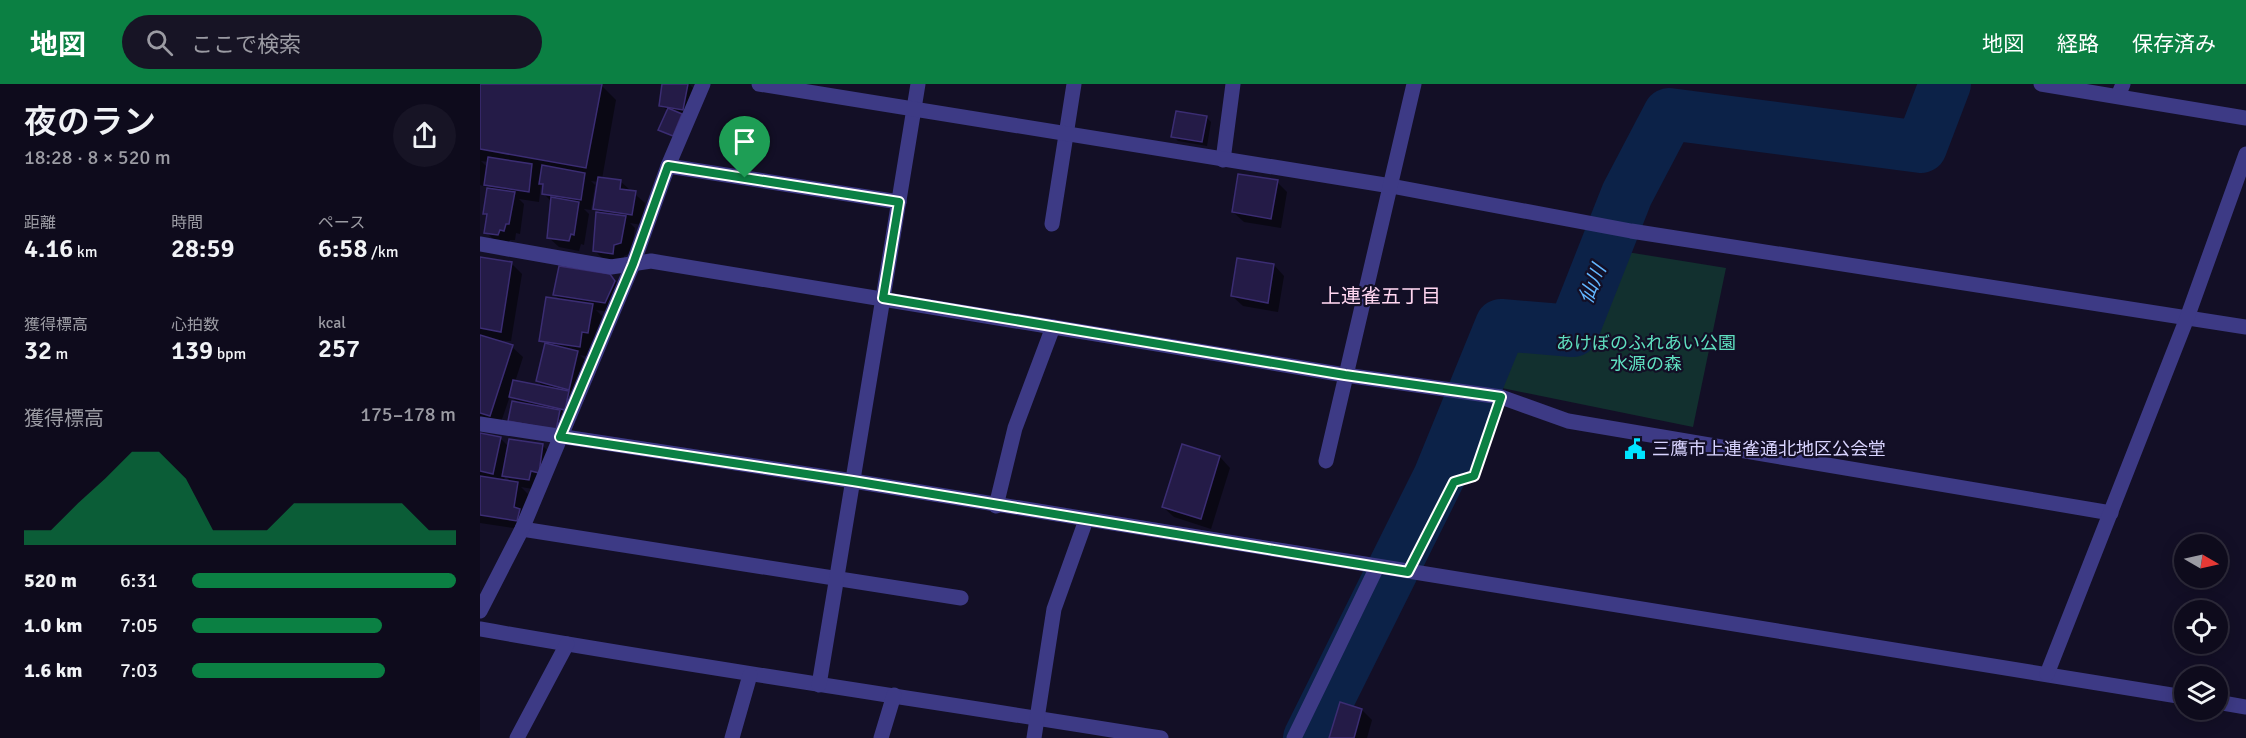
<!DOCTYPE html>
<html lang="ja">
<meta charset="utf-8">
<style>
body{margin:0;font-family:Signika,"Noto Sans JP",sans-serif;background:#171425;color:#f1f3f6;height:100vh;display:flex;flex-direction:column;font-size:22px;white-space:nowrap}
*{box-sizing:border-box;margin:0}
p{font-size:20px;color:#9b9ba3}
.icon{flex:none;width:33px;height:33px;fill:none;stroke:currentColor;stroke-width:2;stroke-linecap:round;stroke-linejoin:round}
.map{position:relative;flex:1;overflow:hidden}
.panel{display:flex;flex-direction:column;background:#0e0b1c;width:480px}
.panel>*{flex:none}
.needle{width:39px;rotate:99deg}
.tools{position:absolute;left:1694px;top:450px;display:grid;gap:12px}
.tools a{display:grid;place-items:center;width:54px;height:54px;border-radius:50%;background:#0e0b1c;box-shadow:0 3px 15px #0003,0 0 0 2px #2e2b3b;font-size:30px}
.pin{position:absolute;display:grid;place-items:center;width:51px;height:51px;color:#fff;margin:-62px -26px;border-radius:50% 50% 50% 0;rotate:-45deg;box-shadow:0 0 6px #0007}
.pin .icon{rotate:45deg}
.round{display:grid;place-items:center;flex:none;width:63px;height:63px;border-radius:32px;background:#171425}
.head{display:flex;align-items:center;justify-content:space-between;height:102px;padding:0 24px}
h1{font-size:33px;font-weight:600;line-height:45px}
.metrics{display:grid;grid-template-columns:repeat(3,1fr);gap:9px;height:102px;padding:6px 24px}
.metrics div{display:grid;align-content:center}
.metrics b{font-size:26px;font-weight:600}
.metrics small{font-size:16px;font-weight:400}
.metrics p{font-size:16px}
.chart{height:168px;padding:12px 24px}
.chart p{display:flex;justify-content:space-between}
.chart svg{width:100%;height:108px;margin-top:6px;fill:#0b8043;opacity:.7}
ul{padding:0 24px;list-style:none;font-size:20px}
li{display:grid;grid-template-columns:96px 72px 1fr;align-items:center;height:45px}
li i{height:15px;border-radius:8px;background:#0b8043}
header{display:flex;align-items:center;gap:36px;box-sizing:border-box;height:84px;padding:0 30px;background:#0b8043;color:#fff}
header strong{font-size:28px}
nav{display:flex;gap:33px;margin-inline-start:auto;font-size:21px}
.search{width:420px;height:54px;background:#171425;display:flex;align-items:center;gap:15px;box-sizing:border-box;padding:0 21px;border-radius:33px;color:#9b9ba3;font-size:22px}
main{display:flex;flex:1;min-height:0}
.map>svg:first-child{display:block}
</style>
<header>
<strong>地図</strong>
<div class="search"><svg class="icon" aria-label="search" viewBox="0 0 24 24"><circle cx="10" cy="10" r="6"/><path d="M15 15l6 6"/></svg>ここで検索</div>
<nav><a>地図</a><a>経路</a><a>保存済み</a></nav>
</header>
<main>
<section class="panel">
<div class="head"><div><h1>夜のラン</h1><p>18:28 · 8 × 520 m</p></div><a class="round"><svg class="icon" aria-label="share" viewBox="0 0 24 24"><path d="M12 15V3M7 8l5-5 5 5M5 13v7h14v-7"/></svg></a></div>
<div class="metrics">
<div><p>距離</p><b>4.16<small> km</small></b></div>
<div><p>時間</p><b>28:59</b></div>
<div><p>ペース</p><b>6:58<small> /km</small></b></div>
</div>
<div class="metrics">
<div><p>獲得標高</p><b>32<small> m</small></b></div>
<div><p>心拍数</p><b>139<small> bpm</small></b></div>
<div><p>kcal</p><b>257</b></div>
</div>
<div class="chart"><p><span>獲得標高</span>175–178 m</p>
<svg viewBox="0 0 160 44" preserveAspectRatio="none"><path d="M0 44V38L10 38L20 27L30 17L40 6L50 6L60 17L70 38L80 38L90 38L100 27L110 27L120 27L130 27L140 27L150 38L160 38V44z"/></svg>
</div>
<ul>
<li><b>520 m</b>6:31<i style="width:100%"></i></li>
<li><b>1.0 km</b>7:05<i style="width:72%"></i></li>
<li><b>1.6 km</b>7:03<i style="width:73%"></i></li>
</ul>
</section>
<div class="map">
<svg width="1766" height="654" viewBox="0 0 1766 654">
<rect width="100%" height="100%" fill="#130f26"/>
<!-- green -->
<path fill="#12302f" d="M1147 168 1246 184 1213 343 1017 303 1043 247 1106 254Z"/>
<!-- shadow -->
<g fill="#0007" fill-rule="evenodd">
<path d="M0 0H115L121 1 136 16 122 95 141 98 165 119 162 141 150 139 155 144 151 169 144 172 143 180 125 177 114 166 121 130 115 124 119 98 111 97 115 101 111 126 104 125 109 130 104 161 101 160 99 167 79 163 68 153 72 118 63 109 64 103 61 99 59 118 39 115 44 120 40 150 36 149 35 156H30L29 160 16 158 6 148 8 133 4 129 9 104 0 101ZM1 77 9 78 8 84Z"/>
<path d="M184 0H209L213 4 208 30 198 28 206 36 198 56 180 46 188 27 180 21Z"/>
<path d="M726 33 731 38 727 62 698 57 693 52Z"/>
<path d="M797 98 807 108 801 144 764 138 753 128Z"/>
<path d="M0 175 32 180 42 190 31 257 11 256 32 263 43 273 35 298 65 304 57 297 66 261 61 256 81 217 75 211 130 192 141 203 136 229 116 226 122 232 118 258 110 273 100 271 108 279 86 356 30 312 20 341 0 335Z"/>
<path d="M794 181 804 192 798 228 763 222 752 212Z"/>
<path d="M0 350 20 354 29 363 63 362 73 372 59 406 41 403 48 410 45 432 47 446 0 439ZM25 392 31 398 24 397Z"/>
<path d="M703 361 740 373 750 384 731 445 694 433 683 423Z"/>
<path d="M882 626 892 636 887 654H851Z"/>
</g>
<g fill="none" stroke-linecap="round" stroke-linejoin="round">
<!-- river -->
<path stroke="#0c2248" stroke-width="52" d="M829 654 959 393 1021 241 1093 247 1147 110 1189 30 1441 63 1465 0"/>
</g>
<!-- building -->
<g fill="#241b47" stroke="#3b2d73" stroke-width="1.5">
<path d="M0 0H122L106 84 0 65Z"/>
<path d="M182 0H208L203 26 179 22Z"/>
<path d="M188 24 202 30 193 52 178 46Z"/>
<path d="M696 27 727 32 722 58 691 53Z"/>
<path d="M8 73 52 80 49 108 4 101Z"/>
<path d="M62 81 105 89 101 116 62 110 63 100H59Z"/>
<path d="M758 90 798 96 791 135 752 128Z"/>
<path d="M118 93 141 96 140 105 156 107 152 131 113 125Z"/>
<path d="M7 104 35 108 29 140H26L24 147 20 146 18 151 4 149 7 130H3Z"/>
<path d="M71 113 99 118 94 151 91 150 89 157 67 154Z"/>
<path d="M116 128 146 132 141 159 134 161 133 170 113 167Z"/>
<path d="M0 173 32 178 21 248 0 244Z"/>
<path d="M757 174 794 180 788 219 751 212Z"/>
<path d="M79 182 130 190 135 197 125 219 73 211Z"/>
<path d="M66 213 113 220 108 249 102 248 100 263 59 257Z"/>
<path d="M0 251 33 261 10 332 0 329Z"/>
<path d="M65 259 98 267 89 306 56 297Z"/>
<path d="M33 296 89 307 85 326 29 313Z"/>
<path d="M32 317 80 326 76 346 28 337Z"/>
<path d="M0 349 21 353 13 390 0 387Z"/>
<path d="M29 355 63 360 59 389 51 387 49 396 22 392Z"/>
<path d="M702 360 740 372 721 435 682 423Z"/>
<path d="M0 392 38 398 34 423 40 425 37 437 0 431Z"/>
<path d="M860 618 882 625 874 654H849Z"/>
</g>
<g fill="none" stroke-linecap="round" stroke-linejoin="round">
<!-- path -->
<path stroke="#2fb8b0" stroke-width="4" stroke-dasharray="3 4.5" stroke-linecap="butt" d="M939 466 974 397 994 392 1014 333"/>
<!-- lane -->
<g stroke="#3d3a85" stroke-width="15">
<path d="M1638 12 1643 0"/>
<path d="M743 76 753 0"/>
<path d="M188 82 419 118"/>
<path d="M572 140 594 0"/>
<path d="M403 214 438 0"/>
<path d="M516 422 535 344 573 243"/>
<path d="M42 445 481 514"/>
</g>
<!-- street -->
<g stroke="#3d3a85" stroke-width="15">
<path d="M279 0 911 102 1151 147 1766 243"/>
<path d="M1561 0 1766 34"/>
<path d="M0 160 131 183 171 177 865 291 1021 313 1088 337 1631 429"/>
<path d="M0 340 373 397 1704 613"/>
<path d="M846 377 934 0"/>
<path d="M0 527 42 445 153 180 188 82 223 0"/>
<path d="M0 545C226 585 454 617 681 654"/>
<path d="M1567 590 1707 234 1766 70"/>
<path d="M339 601 403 214"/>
<path d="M1737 618 1766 623"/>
<path d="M37 654 87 560"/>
<path d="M252 654 270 591"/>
<path d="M401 654 414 611"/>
<path d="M554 654 574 525 606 436"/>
<path d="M814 654 897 483"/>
</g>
</g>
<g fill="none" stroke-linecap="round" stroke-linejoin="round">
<defs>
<path id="route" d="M188 82 419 118 403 214 865 291 1021 313 994 392 974 398 928 488 373 397 80 353 153 180Z"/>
</defs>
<!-- route casing -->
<use href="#route" stroke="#fff" stroke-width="12"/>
<!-- route -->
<use href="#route" stroke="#0b8043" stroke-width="8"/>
</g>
<!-- icons -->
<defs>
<symbol id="civic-bare" viewBox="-9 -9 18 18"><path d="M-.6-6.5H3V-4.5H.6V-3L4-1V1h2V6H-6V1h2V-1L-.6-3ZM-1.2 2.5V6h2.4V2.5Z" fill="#00e5ff" stroke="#130f26" stroke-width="2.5" paint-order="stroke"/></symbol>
</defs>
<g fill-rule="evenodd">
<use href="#civic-bare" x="1140" y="350" width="30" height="30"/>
</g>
<g text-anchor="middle" stroke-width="4.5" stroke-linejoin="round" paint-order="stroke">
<!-- park labels -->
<g font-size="18" fill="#5fe0c0" stroke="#130f26">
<text x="1166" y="265">あけぼのふれあい公園<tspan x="1166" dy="21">水源の森</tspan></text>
</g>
<!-- poi labels -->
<g font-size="18" fill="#d9d4ff" stroke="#130f26" text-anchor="start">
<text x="1172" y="371">三鷹市上連雀通北地区公会堂</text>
</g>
<!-- water labels -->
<g font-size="20" font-style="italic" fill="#62b6ff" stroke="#130f26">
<text transform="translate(1112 200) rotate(-68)" y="7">仙川</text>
</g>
<!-- neighbourhood labels -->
<g font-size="20" fill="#ffd6f0" stroke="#130f26">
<text x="901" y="219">上連雀五丁目</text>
</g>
</g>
</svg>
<div class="tools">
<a><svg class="needle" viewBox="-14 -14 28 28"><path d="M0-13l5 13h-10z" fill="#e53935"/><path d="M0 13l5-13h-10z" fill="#9b9ba3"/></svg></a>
<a><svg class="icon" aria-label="locate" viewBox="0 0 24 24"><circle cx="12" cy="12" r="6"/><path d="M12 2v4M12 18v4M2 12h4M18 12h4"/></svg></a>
<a><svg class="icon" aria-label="layers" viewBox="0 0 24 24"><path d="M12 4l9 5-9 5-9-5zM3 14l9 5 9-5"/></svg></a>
</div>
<div class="pin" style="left:265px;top:94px;background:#1e9e55"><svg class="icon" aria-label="arrive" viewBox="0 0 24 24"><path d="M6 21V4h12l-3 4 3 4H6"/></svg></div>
</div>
</main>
